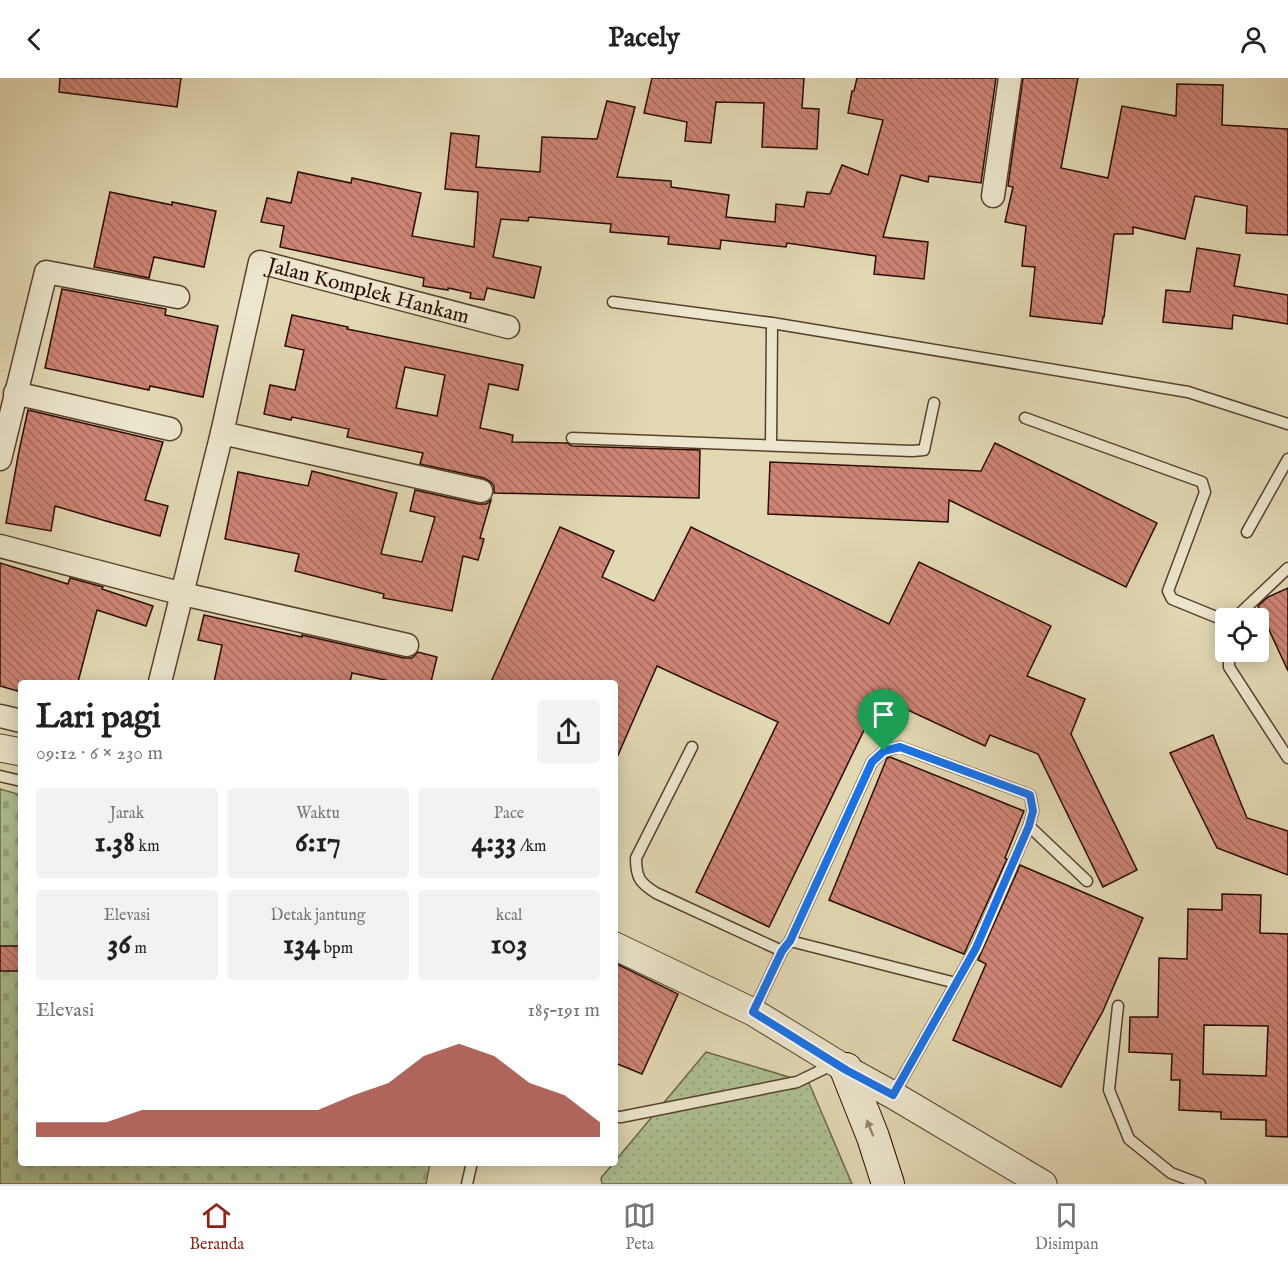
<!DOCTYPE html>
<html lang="id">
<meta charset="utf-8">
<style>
body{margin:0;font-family:"IM FELL English",serif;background:#f2f2f2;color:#222;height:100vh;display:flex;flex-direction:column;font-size:22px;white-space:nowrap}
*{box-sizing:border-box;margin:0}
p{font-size:20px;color:#767676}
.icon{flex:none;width:33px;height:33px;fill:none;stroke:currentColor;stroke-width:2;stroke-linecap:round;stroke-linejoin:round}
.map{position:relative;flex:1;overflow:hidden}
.drawer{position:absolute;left:18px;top:602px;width:600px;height:486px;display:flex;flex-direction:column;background:#fff;border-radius:6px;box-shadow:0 3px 15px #0003}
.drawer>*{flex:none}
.fabs{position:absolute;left:1215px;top:530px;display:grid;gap:12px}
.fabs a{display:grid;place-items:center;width:54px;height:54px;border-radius:6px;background:#fff;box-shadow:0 3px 15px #0003;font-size:30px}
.pin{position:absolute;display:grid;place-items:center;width:51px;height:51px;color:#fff;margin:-62px -26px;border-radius:50% 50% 50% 0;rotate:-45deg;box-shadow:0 0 6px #0007}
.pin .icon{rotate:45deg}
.round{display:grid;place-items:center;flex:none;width:63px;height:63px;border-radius:6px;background:#f2f2f2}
.headline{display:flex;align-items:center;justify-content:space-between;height:102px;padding:0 18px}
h1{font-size:33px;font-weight:800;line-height:45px}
.stats{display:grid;grid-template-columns:repeat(3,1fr);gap:9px;height:102px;padding:6px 18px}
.stats div{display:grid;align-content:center;border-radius:6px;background:#f2f2f2;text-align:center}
.stats b{font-size:30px;font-weight:800}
.stats small{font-size:16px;font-weight:400}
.stats p{font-size:16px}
.chart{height:168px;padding:12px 18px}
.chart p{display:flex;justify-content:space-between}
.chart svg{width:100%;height:108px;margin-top:6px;fill:#8f2418;opacity:.7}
header{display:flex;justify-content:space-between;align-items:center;height:78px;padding:0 18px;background:#fff;font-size:27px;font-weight:800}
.tab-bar{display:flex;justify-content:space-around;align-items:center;height:84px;border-top:2px solid #e0e0e0;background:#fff;font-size:16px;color:#767676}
.tab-bar a{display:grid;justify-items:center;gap:3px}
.tab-bar .on{color:#8f2418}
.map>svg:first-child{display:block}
</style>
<header><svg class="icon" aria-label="back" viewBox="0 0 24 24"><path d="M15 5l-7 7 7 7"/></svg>Pacely<svg class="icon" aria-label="person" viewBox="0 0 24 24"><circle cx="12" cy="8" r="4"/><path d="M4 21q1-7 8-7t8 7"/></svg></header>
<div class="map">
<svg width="1288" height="1106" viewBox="0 0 1288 1106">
<defs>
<pattern id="grass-dots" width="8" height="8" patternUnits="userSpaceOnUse" patternTransform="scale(1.5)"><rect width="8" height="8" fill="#adc091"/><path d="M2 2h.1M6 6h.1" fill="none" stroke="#95a47b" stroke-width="1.8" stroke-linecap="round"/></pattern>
<pattern id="cemetery-stones" width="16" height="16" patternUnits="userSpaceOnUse" patternTransform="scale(1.5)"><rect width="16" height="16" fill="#adc091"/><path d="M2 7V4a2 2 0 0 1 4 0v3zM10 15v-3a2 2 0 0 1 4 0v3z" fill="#95a47b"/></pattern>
<pattern id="building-back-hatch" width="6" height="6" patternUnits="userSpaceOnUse" patternTransform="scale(1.5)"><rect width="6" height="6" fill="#ce8576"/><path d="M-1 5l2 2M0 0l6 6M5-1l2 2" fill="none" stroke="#a76b5e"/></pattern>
</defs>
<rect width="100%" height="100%" fill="#e2d8b4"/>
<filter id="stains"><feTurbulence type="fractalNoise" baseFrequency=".00333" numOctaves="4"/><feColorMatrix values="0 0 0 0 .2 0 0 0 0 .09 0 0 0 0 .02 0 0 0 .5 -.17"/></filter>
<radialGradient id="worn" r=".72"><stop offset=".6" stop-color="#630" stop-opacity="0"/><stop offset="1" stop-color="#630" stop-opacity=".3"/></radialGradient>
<!-- grass -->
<path fill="url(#grass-dots)" stroke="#6c6648" stroke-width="1.5" d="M706 974 809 1005 852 1106H602L601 1100Z"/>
<!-- cemetery -->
<path fill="url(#cemetery-stones)" stroke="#6c6648" stroke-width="1.5" d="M0 711 21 717V1084L430 1085 426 1106H0Z"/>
<!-- building -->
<g fill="url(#building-back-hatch)" stroke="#2a0d00" stroke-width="1.5" fill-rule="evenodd">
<path d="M60 0H181L177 29 59 14Z"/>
<path d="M652 0H804L802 30 819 31 817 71 762 69 764 25 716 24 711 65 685 63 687 44 644 35Z"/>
<path d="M857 0H996L981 105 929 98 928 104 901 97 883 159 928 164 924 201 874 196 876 178 787 165 786 169 721 162 720 171 668 166 669 159 610 154 611 146 529 139 528 143 501 141 493 179 541 189 534 220 487 210 484 222 470 220 471 215 448 210V212L423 208 424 200 280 169 284 148 261 144 267 120 291 125 298 94 351 105 352 100 421 115 412 158 474 169 478 114 445 111 451 55 479 58 476 89 540 94 542 59 597 61 607 23 635 29 617 99 671 103V109L729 117 726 139 775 144 776 126 804 129 807 114 830 116 842 87 868 97 883 42 848 35 852 13H854Z"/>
<path d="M1023 0H1078L1061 90 1108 100 1122 28 1176 38 1177 6 1223 7 1222 47 1288 51V157L1246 155 1247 128 1195 118 1185 161 1133 149V156H1114L1104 239H1103L1102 246 1030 238 1035 189 1022 188 1026 148 1005 144 1013 109 1008 108Z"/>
<path d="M110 114 172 127V124L216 133 204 189 154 179 149 200 94 189Z"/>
<path d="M1197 170 1240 177 1234 208 1288 217V246L1233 237 1232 251 1163 244 1166 212 1190 214Z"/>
<path d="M62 211 166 231 165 237 218 248 203 319 150 308 149 312 45 290Z"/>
<path d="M292 237 348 249 347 251 523 287 518 312 489 306 480 350 513 357 512 364 567 365 572 368 700 372 699 420 494 415V408L491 404 484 400 420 386 423 375 347 359 349 351 292 339 291 342 264 336 270 307 295 312 304 272 285 268ZM405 289 445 297 437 338 396 330Z"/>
<path d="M28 332 163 364 145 422 168 428 160 458 106 443 55 428 51 453 6 445 19 373Z"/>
<path d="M995 365 1157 445 1126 509 949 422 948 444 768 436 770 384 981 393Z"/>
<path d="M312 393 397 415 381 476 422 484 435 439 410 433 415 412 478 426H486L491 422 480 460 484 461 478 482 463 478 452 533 383 520 384 516 295 493 299 476 225 461 238 394 308 408Z"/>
<path d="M560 449 614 473 602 499 654 523 691 449 889 546 919 484 1051 548 1027 598 1085 621 1071 656 1137 792 1103 809 1038 676 990 657 985 668 880 619 769 849 696 814 778 644 657 588 615 684V604H491Z"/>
<path d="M0 485 68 506 70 500 103 509 102 511 153 528 146 548 97 532 78 604H21V614L0 608Z"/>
<path d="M1288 510V593L1258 528 1268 519Z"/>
<path d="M204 537 302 559V557L404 580H412L418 574 437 579 431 604H394L352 595 350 604H214L222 567 198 562Z"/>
<path d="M1213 657 1247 740 1288 753V797L1217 770 1170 675Z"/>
<path d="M890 679 1024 733 1005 780 1007 781 964 876 829 822 887 680Z"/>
<path d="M1020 787 1143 840 1103 933 1061 1009 953 962 986 886 978 882Z"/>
<path d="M1222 816 1261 817 1260 855 1288 856V1059L1266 1058V1042L1221 1041V1034L1179 1032 1180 1002H1171L1172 976 1129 974 1130 939H1158L1159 880 1187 881 1188 831 1222 832ZM1204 947 1268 948 1266 998 1203 996Z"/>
<rect x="0" y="868" width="21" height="25"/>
<path d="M615 885 678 916 642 996 615 985Z"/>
</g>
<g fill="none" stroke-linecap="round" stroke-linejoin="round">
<defs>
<g id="service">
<path d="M613 224 772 245 1188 314 1288 346"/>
<path d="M1025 340 1202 404 1205 414 1168 513 1172 521 1226 543"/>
<path d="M572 360 912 373 924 372 934 325"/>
<path d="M771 367 772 245"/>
<path d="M1247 454 1288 381"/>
<path d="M1235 540 1288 490"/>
<path d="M1229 573V589L1288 680"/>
<path d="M692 669 636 780C636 800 640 805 656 815L782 873"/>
<path d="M0 698 21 703"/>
<path d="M1029 748 1087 803"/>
<path d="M790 863 956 905"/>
<path d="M1118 928 1109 1012 1129 1061 1171 1095 1200 1106"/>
<path d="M753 934 782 873 790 863 872 684 884 673 900 669 1030 717 1033 733 1029 748 976 870 893 1017"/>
<path d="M615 1039H621L797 1004 832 987"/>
<path d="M467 1106 472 1084"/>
</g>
<g id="minor">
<path d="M993 118 1010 0"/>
<path d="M15 315 170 351"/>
<path d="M222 355 481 413"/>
<path d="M0 381 46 194 178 219"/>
<path d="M0 468 183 516 407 567"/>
<path id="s1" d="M160 604 222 355 260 184 508 249"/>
<path d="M0 638 21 643"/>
</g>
<g id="tertiary">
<path d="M0 670 21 674"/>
<path d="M615 868 753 934 846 991 893 1017 1043 1106"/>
</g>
<path id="secondary" d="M846 991 873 1059 888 1106"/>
</defs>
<!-- service casing -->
<use href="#service" stroke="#58402d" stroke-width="13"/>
<!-- minor casing -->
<use href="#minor" stroke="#58402d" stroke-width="25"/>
<!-- tertiary casing -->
<use href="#tertiary" stroke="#58402d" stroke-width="29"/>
<!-- secondary casing -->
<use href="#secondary" stroke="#2a0d00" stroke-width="34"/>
<!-- service -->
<use href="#service" stroke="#ece6ce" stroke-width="10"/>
<!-- minor -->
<use href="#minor" stroke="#ece6ce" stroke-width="22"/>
<!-- tertiary -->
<use href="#tertiary" stroke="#ece6ce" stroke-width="27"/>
<!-- secondary -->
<use href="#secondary" stroke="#ece6ce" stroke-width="32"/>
</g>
<!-- one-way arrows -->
<defs><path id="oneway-solid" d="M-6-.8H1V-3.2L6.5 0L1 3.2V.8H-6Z" transform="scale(1.5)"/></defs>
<use fill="#958471" href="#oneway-solid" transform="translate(870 1050) rotate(-112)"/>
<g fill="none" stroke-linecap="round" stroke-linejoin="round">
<defs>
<path id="route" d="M900 669 1030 717 1033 733 1029 748 976 870 893 1017 846 992 753 934 782 873 790 863 872 684 884 673Z"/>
</defs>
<!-- route casing -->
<use href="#route" stroke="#fff" stroke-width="12"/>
<!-- route -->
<use href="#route" stroke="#1a73e8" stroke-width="8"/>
</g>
<g text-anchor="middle" stroke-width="6" stroke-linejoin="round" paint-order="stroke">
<!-- street labels -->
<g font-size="21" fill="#2a0d00" stroke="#ece6ce">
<text dy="7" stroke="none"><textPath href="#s1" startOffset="544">Jalan Komplek Hankam</textPath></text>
</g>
</g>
<rect width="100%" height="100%" filter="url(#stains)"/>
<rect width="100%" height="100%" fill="url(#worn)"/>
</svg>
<div class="fabs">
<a><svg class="icon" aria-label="locate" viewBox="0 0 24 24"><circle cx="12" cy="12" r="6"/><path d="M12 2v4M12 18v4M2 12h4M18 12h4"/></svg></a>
</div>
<div class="pin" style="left:884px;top:673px;background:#1e9e55"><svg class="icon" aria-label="arrive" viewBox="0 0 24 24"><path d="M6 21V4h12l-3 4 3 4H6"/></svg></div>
<section class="drawer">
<div class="headline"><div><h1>Lari pagi</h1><p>09:12 · 6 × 230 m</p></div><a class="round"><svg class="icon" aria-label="share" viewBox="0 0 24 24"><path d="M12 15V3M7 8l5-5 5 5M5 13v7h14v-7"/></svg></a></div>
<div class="stats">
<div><p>Jarak</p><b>1.38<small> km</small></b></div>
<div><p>Waktu</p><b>6:17</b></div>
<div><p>Pace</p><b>4:33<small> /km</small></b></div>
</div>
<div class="stats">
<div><p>Elevasi</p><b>36<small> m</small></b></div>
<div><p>Detak jantung</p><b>134<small> bpm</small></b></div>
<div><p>kcal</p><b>103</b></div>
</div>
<div class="chart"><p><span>Elevasi</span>185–191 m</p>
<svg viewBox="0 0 160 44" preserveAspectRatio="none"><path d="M0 44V38L10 38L20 38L30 33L40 33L50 33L60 33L70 33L80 33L90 27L100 22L110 11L120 6L130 11L140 22L150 27L160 38V44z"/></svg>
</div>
</section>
</div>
<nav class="tab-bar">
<a class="on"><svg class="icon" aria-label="home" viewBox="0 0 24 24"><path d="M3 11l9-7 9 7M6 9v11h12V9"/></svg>Beranda</a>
<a><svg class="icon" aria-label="map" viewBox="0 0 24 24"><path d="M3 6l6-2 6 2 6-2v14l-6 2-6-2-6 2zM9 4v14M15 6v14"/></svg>Peta</a>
<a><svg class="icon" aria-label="saved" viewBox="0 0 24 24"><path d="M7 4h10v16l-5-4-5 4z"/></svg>Disimpan</a>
</nav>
